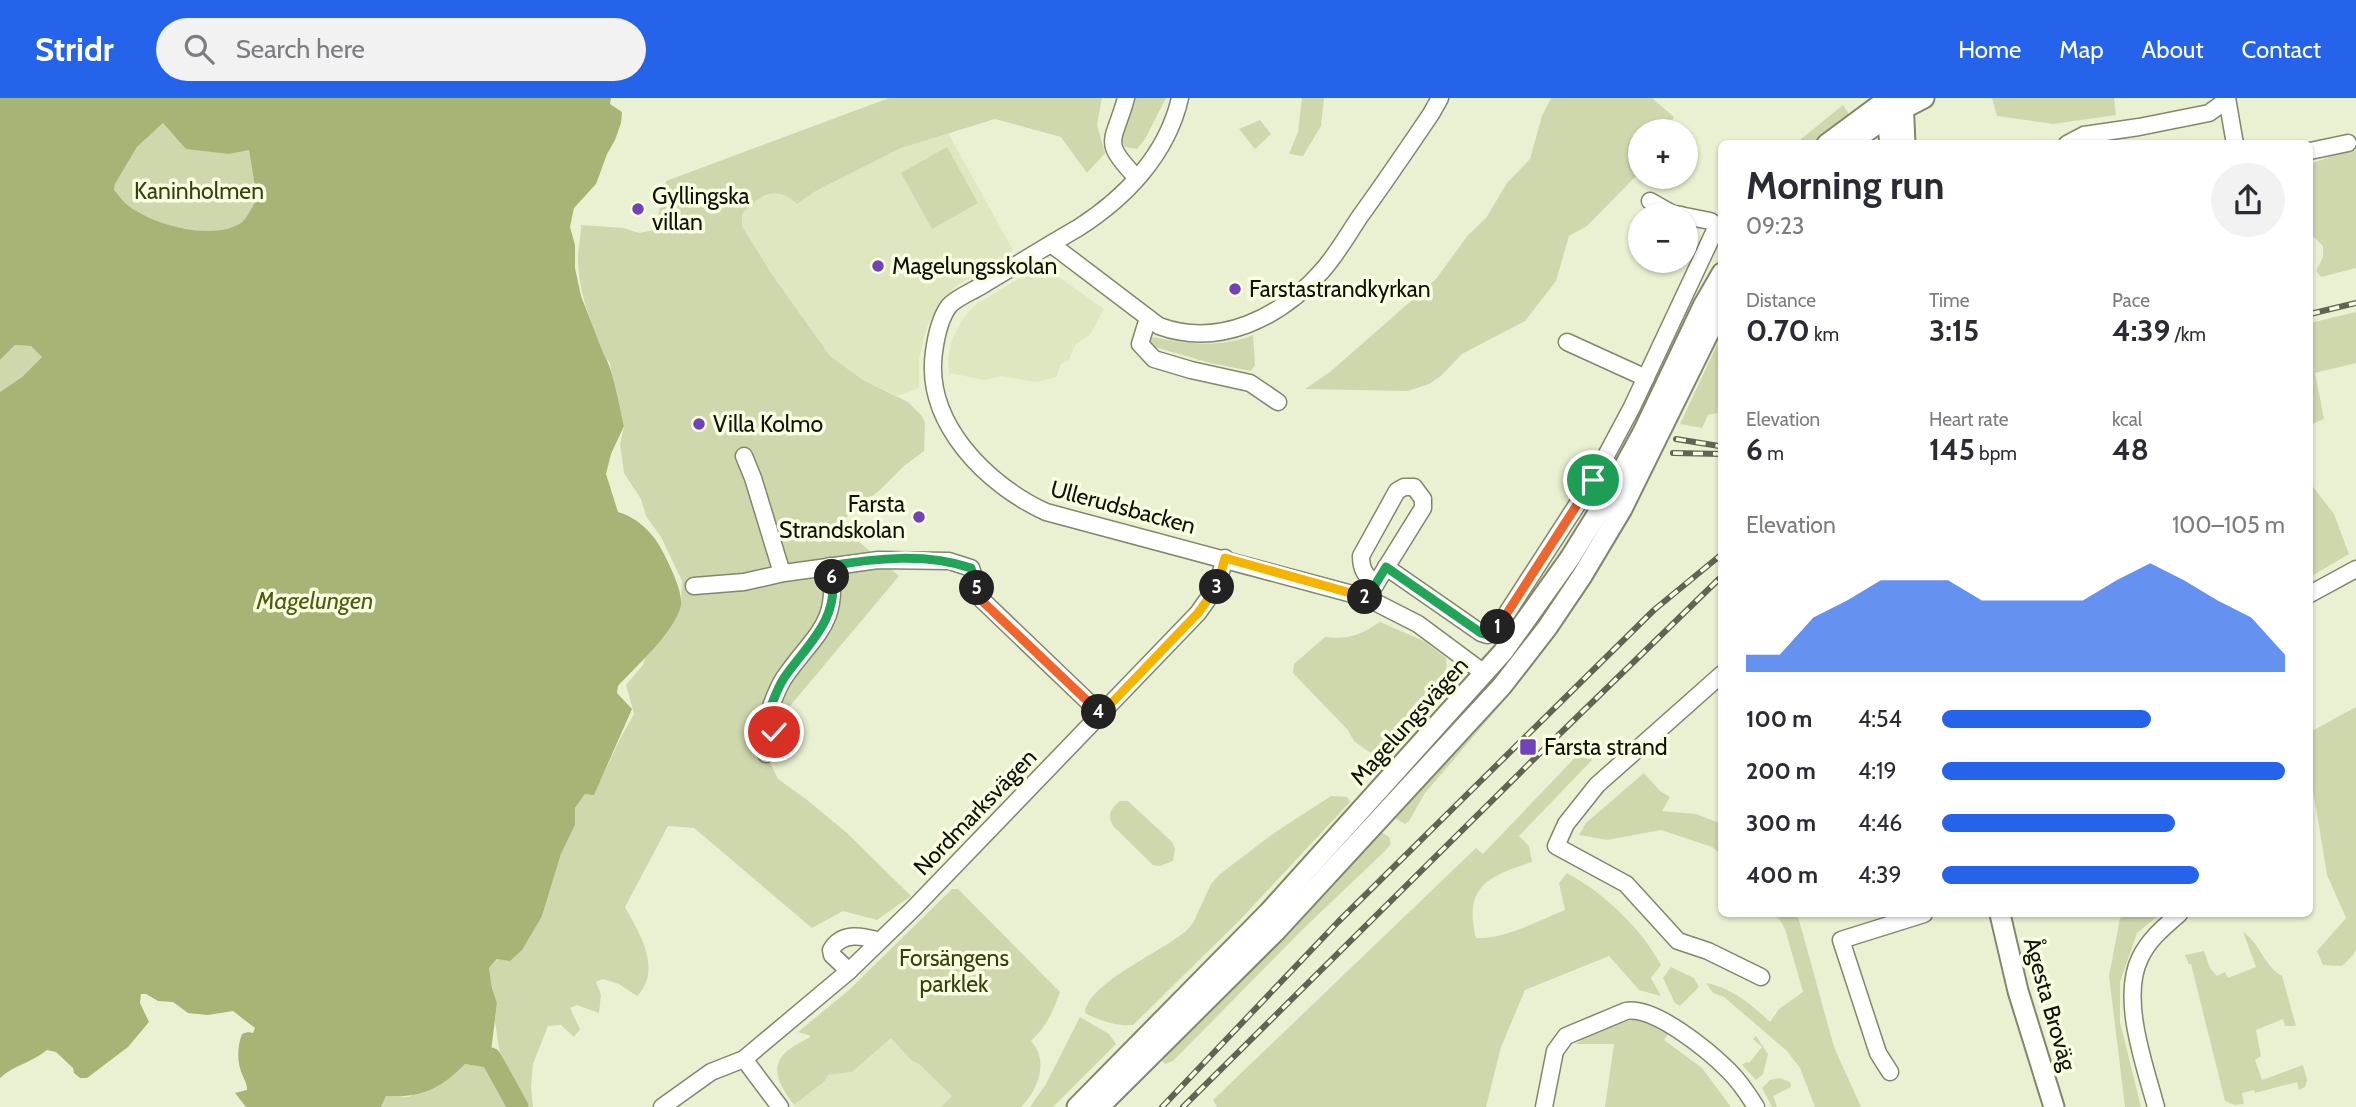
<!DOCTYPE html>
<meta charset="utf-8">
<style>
body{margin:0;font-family:Cabin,sans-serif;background:#f2f2f3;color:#2b2b33;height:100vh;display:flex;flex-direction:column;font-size:26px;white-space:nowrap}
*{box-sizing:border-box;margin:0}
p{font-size:23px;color:#7c7c81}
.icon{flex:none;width:38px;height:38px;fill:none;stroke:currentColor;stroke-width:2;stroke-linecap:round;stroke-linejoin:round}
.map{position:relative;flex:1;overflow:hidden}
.panel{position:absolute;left:1718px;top:42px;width:595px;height:777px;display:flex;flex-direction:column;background:#fff;border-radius:10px;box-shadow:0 2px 5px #0004}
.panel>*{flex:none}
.tools{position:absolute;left:1628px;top:21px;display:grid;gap:14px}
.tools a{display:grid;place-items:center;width:70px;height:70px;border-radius:50%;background:#fff;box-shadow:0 2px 5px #0004;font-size:35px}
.pin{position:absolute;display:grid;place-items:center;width:60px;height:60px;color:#fff;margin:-30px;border:4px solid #fff;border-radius:50%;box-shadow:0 2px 7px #0007}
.km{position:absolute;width:35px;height:35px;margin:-18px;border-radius:50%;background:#222;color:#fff;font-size:19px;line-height:35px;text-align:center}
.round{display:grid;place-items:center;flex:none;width:74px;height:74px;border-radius:37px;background:#f2f2f3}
.headline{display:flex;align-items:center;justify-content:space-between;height:119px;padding:0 28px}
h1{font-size:38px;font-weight:700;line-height:52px}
.figures{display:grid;grid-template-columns:repeat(3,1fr);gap:10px;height:119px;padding:7px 28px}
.figures div{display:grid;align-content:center}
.figures b{font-size:30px;font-weight:700}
.figures small{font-size:19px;font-weight:400}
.figures p{font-size:19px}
.chart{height:196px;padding:14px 28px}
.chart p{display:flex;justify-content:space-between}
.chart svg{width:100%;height:126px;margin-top:7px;fill:#2563eb;opacity:.7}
ul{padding:0 28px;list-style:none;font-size:23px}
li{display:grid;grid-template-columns:112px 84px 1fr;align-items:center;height:52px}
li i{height:18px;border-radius:9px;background:#2563eb}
header{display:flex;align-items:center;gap:42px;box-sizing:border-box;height:98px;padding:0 35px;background:#2563eb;color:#fff}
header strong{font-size:33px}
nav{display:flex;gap:38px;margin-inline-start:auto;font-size:24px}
.search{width:490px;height:63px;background:#f2f2f3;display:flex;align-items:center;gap:18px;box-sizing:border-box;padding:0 24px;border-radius:38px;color:#7c7c81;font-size:26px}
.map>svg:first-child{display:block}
</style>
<header>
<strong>Stridr</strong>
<div class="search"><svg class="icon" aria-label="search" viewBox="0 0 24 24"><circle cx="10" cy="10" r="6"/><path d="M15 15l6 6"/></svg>Search here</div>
<nav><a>Home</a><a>Map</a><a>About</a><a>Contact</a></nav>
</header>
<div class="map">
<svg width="2356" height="1009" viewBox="0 0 2356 1009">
<rect width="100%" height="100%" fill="#eaf1d2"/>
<!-- built -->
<g fill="#dee7c0">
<path d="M948 35 1013 152 1001 162 956 188 944 202 930 222 925 235 919 261V290L898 298 863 282 830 258 771 175 742 128V116L755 102 778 94 787 96 798 105 816 93 901 50Z"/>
<path d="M1038 169 1046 170 1104 211 1090 237 1076 246 1068 263 1061 266 1056 279 1037 284 1002 278 984 282 949 275 948 261 951 244 964 219 975 207Z"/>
<path d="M891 939 912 963 919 966 953 998 941 1009H796L794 1007 825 983 828 977 852 974Z"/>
</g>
<!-- green -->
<g fill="#cfd8ad">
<path d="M889 0H1102L1097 27 1105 55 1087 75 1061 39 995 21 901 50 816 93 797 106C776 86 759 98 742 116V128L771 175 830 258 863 282 908 304 922 318 925 325 924 353 904 368 881 391 838 426 899 478 780 620 770 664 778 681 806 701 847 735 911 798 877 822 843 813 812 830 694 730 668 728 625 809C639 834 663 872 637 898L619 886 603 881 596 884 601 897 599 915 577 907 570 910 580 931 574 939 561 927 548 928 533 966 531 988 533 1009H524L499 951 495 923 497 905 492 890 489 870 542 818 561 756 575 727V710L585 696H594L621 639 634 616 626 587 643 567 649 546 681 505 682 483 661 439 646 418 641 401 624 375 620 346 624 328 613 287 610 265 604 257C592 225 578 196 578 160 578 149 581 139 581 127L624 130 639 135 655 132 666 83Z"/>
<path d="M1133 0H1166L1145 41 1137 51 1125 49 1121 42Z"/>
<path d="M1302 0H1324L1321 28 1303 58 1289 56 1298 34Z"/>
<path d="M1551 0H1652L1674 19 1666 33H1640V74L1587 128 1569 138 1556 183 1525 223 1462 256 1441 278 1429 286 1408 293 1305 291 1330 274 1436 181 1468 137 1486 120 1507 85 1530 61 1542 18Z"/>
<path d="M1992 0H2114L2116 17 2053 26 1997 18Z"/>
<path d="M1843 7 1850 18 1817 45 1795 46Z"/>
<path d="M1260 22 1271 36 1255 51 1239 31Z"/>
<path d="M163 25 229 56 249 51 257 101C253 108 248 119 242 124 215 144 153 127 129 108 123 104 119 97 114 92L115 86 137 49Z"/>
<path d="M947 49 978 105 932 131 901 75Z"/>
<path d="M2356 52V170L2321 179 2316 173 2323 159V148L2314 139 2310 140V66L2340 55Z"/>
<path d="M2356 214V265L2315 275 2324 321 2310 327V225Z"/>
<path d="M1722 236V279L1717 315 1708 317 1702 330 1680 326Z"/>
<path d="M1253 237 1255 267 1251 273 1210 265 1151 248 1149 244 1153 239C1186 246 1221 250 1253 237Z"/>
<path d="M15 247 31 248 42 259 22 279 0 294V262Z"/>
<path d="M2310 385 2334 416 2349 456 2310 479Z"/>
<path d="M1380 524 1424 543 1446 560C1447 568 1447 574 1443 582 1434 600 1394 643 1378 656L1369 654 1354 643 1347 631 1293 575 1294 566 1325 539C1349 542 1360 537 1380 524Z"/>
<path d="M1498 603H1504L1425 695 1409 723 1405 726 1395 720Z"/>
<path d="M2356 609V851L2353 857 2342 868 2323 867 2317 853 2346 820 2327 777 2310 674V634Z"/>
<path d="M1586 648 1592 662 1519 738 1529 748 1532 764C1489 778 1463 788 1476 840 1505 841 1538 823 1565 812L1559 785 1567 775C1604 795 1641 830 1661 867L1651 880 1661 898 1639 892 1609 858 1525 892 1501 949 1486 1009H1217L1213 1002 1476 750 1483 756Z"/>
<path d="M1644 675 1660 693 1670 699 1662 713 1696 716 1722 726V757L1712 749 1661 732 1607 742 1579 737 1586 725Z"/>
<path d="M1331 698 1347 699 1350 704 1239 823 1133 927C1118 929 1098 922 1085 915 1087 885 1164 853 1187 832L1193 825 1211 786 1220 776 1274 735Z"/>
<path d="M1120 703H1128L1172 744 1175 751 1173 763 1160 768 1153 767 1113 728C1107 717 1110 711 1120 703Z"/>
<path d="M1381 734 1389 739 1391 746 1385 753 1303 831 1173 963 1165 966 1161 962Z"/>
<path d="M952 791H958L1060 894C1053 914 1046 929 1031 943 1049 963 1039 991 1021 1009H941L952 998 919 966 912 963 891 940 852 974 828 977 825 983 794 1007C782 990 767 970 787 953 794 947 803 944 811 938L798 934 849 892Z"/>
<path d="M1776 816H1795L1799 822 1834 949 1861 1009H1815L1800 970 1787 953 1724 899 1713 895 1706 885C1730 889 1753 907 1770 924L1779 911 1803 894 1785 831Z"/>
<path d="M2129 816H2160L2137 835 2120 884V924L2141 1009H2125L2109 878 2120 820Z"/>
<path d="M2243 834C2260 845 2264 868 2282 878L2296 928H2285L2283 921 2256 932 2261 958 2255 962 2262 982 2303 967 2307 982 2305 989 2299 992 2297 984 2255 995 2254 992 2242 995 2244 1006 2235 1007 2225 1003 2191 866H2189L2185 857 2204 853 2210 870 2217 878 2225 874 2228 880 2256 869Z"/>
<path d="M1671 869 1694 880 1699 889 1680 908 1675 905 1663 880Z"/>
<path d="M1080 919 1109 936 1116 946 1053 1009H1030L1046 986Z"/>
<path d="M1650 920 1671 932 1664 942 1702 970 1731 1009H1605L1614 946H1576C1593 930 1627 921 1650 920Z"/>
<path d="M1756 938 1768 956 1763 976 1756 982 1742 967 1746 964 1749 965 1762 949 1753 941Z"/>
<path d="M465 966 489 970 499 988 507 1009H381L386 998 409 999Z"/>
<path d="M1779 980 1790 984 1791 989 1773 998 1777 1009H1772L1762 990 1770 982Z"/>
</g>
<!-- water -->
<path fill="#a8b475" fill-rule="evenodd" d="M0 0H611L610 6 622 14 621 25 615 42 607 56 599 78 596 86 574 110 570 129 575 147V170L581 198 604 257C612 267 620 312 624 328L611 356 606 376 618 414C639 420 655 437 664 456 670 468 683 494 681 507 675 534 636 568 618 588L617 595 632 611 594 697 585 696 575 710V727L561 756 542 818 522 852 510 863 497 861 489 870 492 890 497 905 489 970 465 966C440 991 422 1000 386 998L381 1009H246L235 995 247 992C247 983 242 979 240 970 237 960 238 946 242 936L248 934 253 935 255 930 233 913 208 917 188 915 173 904 158 903 146 896H141L140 905 149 924 128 949 87 980H80L74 975 73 970 56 954 47 952C33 964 14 967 0 980V294L22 279 42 259 31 248 15 247 0 262ZM163 25 186 51 229 56 249 52 257 101C253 107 248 119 242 124 215 144 153 127 129 108 123 104 119 97 114 92L115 86 137 49Z"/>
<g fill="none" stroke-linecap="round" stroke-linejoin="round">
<!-- river -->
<path stroke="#a8b475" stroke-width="21" d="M491 960 518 1009"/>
<defs>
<g id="minor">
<path d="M1126 0C1114 45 1100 42 1137 80"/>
<path d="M1180 0C1167 57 1125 100 1078 130 1045 149 1013 169 981 188 971 194 956 200 949 208 940 220 936 239 934 254 924 325 987 387 1046 414L1367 500 1418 526 1484 575"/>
<path d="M2227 0 2235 46"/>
<path d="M2067 46 2084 37 2139 29 2209 15 2227 2"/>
<path d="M2310 53 2348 45"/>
<path d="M1650 103 1673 116 1681 117"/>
<path d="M1685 118 1710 123 1722 131"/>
<path d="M1051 146 1159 228C1219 250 1280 220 1321 174 1336 158 1348 136 1361 117 1385 84 1408 50 1431 16L1440 0"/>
<path d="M1148 220 1140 246 1154 261 1191 272 1250 285 1278 304"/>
<path d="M1567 244 1646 280"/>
<path d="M744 358 753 380 782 475"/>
<path d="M1386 469 1481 535 1487 537 1494 535 1593 382 1632 309 1717 128"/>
<path d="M694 488 744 484 784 475 878 462 949 463 971 470 981 501 1101 616"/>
<path d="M2310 496 2356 471"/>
<path d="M1367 500 1423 410V401L1414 389H1404L1397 393 1361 458C1361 471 1365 478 1376 486"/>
<path d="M1722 576 1597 687 1566 726 1556 748 1626 786 1678 843 1708 853 1761 879"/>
<path d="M766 656C774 641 774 635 766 621 772 607 776 592 784 580 814 536 840 527 830 468"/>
<path d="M880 843C863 838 842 833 831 852L832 857 849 873 913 811 1198 515 1217 488 1225 460"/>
<path d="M744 961 849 873"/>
<path d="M1890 974 1878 955 1841 842 1924 816"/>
<path d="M662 1009 711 974 744 961 780 1009"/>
<path d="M1544 1009 1555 953 1566 938 1626 913C1655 908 1709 953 1729 973 1740 984 1748 996 1756 1009"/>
<path d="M2156 1009C2145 968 2120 901 2140 860 2149 841 2164 829 2179 816"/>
</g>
<g id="major">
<path d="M1903 1 1905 46"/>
<path d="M1888 8 1887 19 1890 46"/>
<path d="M1827 46 1889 0"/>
<path d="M1849 46 1887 19 1924 0"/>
<path d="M2000 816 2018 893 2054 1009"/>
<path d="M1077 1009 1269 814 1503 554 1570 460 1606 402 1643 334 1703 208 1722 175"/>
<path d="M1099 1009 1276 833 1502 588 1547 530 1582 478 1622 411 1722 208"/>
</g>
</defs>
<!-- minor casing -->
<use href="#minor" stroke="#81876b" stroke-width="19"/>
<!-- major casing -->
<use href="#major" stroke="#81876b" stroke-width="23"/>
<!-- minor -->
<use href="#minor" stroke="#fff" stroke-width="16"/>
<!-- major -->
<use href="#major" stroke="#fff" stroke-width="19"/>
<defs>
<g id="rail">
<path d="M2310 216 2356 205"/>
<path d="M1676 341 1719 348"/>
<path d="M1673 355 1722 356"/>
<path d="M1162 1009 1338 824 1505 659 1654 512 1722 456"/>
<path d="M1183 1009 1537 658 1722 478"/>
</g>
</defs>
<!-- rail casing -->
<use href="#rail" stroke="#606452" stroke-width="6"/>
<!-- rail -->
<use href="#rail" stroke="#f8fedf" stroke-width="3.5" stroke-dasharray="10" stroke-linecap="butt"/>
</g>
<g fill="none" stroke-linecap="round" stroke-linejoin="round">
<defs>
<path id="split-1" d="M1498 529 1593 382"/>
<path id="split-2" d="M1365 499 1367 500 1386 469 1481 535C1489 538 1493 536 1498 529"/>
<path id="split-3" d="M1217 489 1225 460 1365 499"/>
<path id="split-4" d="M1099 614 1101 616 1198 515 1217 489"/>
<path id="split-5" d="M977 490 981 502 1099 614"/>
<path id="split-6" d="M832 479 830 468C876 460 926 455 971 470L977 490"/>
<path id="split-7" d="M774 634 766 621C772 607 776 592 784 580 806 548 839 522 832 479"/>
</defs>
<!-- split-1 casing -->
<use href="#split-1" stroke="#fff" stroke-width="14"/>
<!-- split-2 casing -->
<use href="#split-2" stroke="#fff" stroke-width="14"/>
<!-- split-3 casing -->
<use href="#split-3" stroke="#fff" stroke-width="14"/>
<!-- split-4 casing -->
<use href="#split-4" stroke="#fff" stroke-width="14"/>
<!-- split-5 casing -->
<use href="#split-5" stroke="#fff" stroke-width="14"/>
<!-- split-6 casing -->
<use href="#split-6" stroke="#fff" stroke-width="14"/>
<!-- split-7 casing -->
<use href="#split-7" stroke="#fff" stroke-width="14"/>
<!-- split-1 -->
<use href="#split-1" stroke="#f0652b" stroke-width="9"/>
<!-- split-2 -->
<use href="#split-2" stroke="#22a559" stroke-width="9"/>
<!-- split-3 -->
<use href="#split-3" stroke="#f5b400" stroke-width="9"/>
<!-- split-4 -->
<use href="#split-4" stroke="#f5b400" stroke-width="9"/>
<!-- split-5 -->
<use href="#split-5" stroke="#f0652b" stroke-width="9"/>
<!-- split-6 -->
<use href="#split-6" stroke="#22a559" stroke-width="9"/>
<!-- split-7 -->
<use href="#split-7" stroke="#22a559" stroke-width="9"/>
</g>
<!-- markers -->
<g fill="#7143bb" stroke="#f8fedf" stroke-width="2.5">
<circle cx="638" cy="111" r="7"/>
<circle cx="878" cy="168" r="7"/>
<circle cx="1235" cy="191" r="7"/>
<circle cx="699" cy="326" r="7"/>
<circle cx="919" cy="419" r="7"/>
<rect x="1519" y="640" width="18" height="18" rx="3.5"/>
</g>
<g text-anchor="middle" stroke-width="7" stroke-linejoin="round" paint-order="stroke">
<!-- park labels -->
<g font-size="23" fill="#383f0e" stroke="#f8fedf">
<text x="199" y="101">Kaninholmen</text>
<text x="954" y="868">Forsängens<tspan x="954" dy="26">parklek</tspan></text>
</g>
<!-- poi labels -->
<g font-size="23" fill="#101208" stroke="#f8fedf" text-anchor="start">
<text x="652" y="106">Gyllingska<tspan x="652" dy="26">villan</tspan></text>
<text x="892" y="176">Magelungsskolan</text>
<text x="1249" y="199">Farstastrandkyrkan</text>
<text x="713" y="334">Villa Kolmo</text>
<text x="905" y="414" text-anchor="end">Farsta<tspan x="905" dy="26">Strandskolan</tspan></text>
<text x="1544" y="657">Farsta strand</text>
</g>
<!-- street labels -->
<g font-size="23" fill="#101208" stroke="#f8fedf">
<text transform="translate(1123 409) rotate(15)" y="8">Ullerudsbacken</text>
<text transform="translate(1409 623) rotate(-48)" y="8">Magelungsvägen</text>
<text transform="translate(975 714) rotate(-46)" y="8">Nordmarksvägen</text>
<text transform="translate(2050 906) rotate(74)" y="8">Ågesta Broväg</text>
</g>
<!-- water labels -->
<g font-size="24" font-style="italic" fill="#505a12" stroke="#f8fedf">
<text x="315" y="511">Magelungen</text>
</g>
</g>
</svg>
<div class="tools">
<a>+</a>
<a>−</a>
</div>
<div class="pin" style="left:1593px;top:382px;background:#1e9e55"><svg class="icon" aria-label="arrive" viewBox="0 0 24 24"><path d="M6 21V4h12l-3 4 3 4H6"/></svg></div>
<div class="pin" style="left:774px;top:634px;background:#d93025"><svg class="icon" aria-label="check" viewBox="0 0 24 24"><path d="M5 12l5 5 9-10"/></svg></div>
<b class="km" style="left:1498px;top:529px">1</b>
<b class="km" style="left:1365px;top:499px">2</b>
<b class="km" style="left:1217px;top:489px">3</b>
<b class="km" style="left:1099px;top:614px">4</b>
<b class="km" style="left:977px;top:490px">5</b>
<b class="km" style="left:832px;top:479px">6</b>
<section class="panel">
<div class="headline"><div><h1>Morning run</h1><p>09:23</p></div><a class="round"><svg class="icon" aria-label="share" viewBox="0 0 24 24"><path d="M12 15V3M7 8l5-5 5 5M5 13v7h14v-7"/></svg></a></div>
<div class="figures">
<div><p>Distance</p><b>0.70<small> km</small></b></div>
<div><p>Time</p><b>3:15</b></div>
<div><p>Pace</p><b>4:39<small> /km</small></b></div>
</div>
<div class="figures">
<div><p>Elevation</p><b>6<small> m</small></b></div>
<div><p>Heart rate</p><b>145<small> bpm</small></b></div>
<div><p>kcal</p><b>48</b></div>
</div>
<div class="chart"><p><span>Elevation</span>100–105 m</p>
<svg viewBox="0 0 160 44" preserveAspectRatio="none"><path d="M0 44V38L10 38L20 25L30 19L40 12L50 12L60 12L70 19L80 19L90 19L100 19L110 12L120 6L130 12L140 19L150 25L160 38V44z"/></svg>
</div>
<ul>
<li><b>100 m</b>4:54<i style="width:61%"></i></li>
<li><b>200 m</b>4:19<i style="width:100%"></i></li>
<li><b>300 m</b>4:46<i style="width:68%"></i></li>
<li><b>400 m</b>4:39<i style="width:75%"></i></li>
</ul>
</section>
</div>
